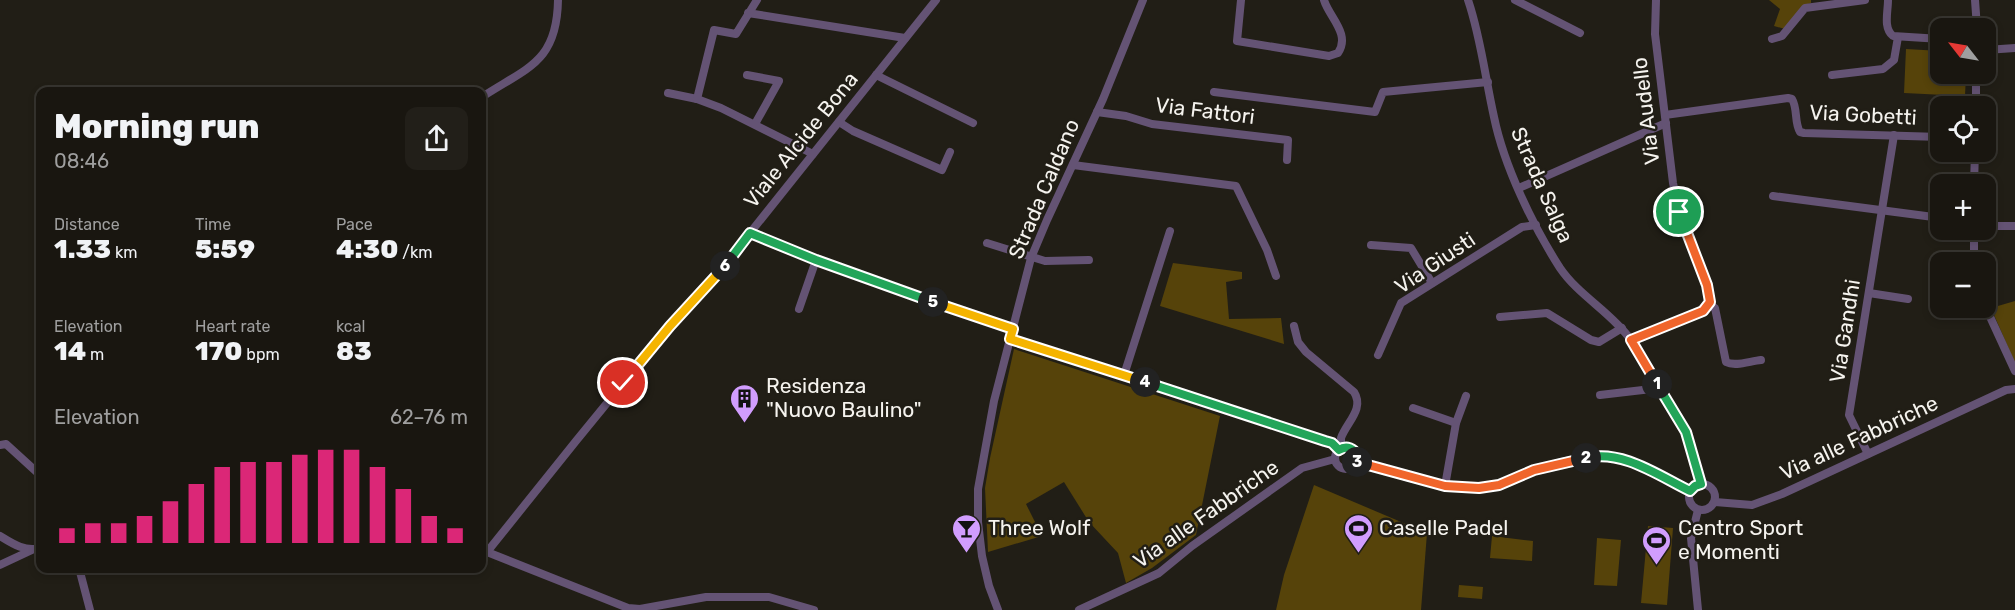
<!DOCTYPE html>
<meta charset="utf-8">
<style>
body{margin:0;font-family:Rubik,sans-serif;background:#221f19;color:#f1f3f6;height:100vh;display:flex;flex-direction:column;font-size:22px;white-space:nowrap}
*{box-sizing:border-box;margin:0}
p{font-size:20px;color:#9f9f9f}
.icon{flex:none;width:33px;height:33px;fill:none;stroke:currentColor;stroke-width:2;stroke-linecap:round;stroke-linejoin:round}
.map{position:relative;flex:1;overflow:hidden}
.drawer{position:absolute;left:36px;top:87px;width:450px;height:486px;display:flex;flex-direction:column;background:#191610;border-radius:12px;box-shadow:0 3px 9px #0003,0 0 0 2px #373530}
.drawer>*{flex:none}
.needle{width:39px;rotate:301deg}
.tools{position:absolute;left:1930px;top:18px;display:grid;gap:12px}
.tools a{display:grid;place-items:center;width:66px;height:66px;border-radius:12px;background:#191610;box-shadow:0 3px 9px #0003,0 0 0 2px #373530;font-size:30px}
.pin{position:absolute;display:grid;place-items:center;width:51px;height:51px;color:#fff;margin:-26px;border:3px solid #fff;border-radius:50%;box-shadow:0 2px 6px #0007}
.km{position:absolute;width:30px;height:30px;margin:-15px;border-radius:50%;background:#222;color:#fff;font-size:16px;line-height:30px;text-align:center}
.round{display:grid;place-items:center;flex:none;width:63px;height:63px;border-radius:12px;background:#221f19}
.head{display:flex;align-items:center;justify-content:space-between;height:102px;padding:0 18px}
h1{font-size:33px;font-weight:800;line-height:45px}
.figures{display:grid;grid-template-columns:repeat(3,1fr);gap:9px;height:102px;padding:6px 18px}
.figures div{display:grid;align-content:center}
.figures b{font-size:26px;font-weight:800}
.figures small{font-size:16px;font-weight:400}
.figures p{font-size:16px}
.chart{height:168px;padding:12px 18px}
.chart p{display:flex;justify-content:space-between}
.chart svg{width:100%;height:108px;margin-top:6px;stroke:#db2777;stroke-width:6}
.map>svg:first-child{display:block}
</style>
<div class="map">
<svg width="2015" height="610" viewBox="0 0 2015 610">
<rect width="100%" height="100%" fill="#211e16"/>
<!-- green -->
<g fill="#56430a">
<path d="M1769 0H1811V3L1805 5 1785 29 1774 26 1780 9Z"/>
<path d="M1906 49 1941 51V74H1966L1965 96 1904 93Z"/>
<path d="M1173 263 1242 272V279L1226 282 1229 319 1281 318 1284 344 1160 306Z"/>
<path d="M2015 301V363L1991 308Z"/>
<path d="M1014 349 1220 416 1196 535 1152 568 1126 583 1118 553 1089 522 1064 482 1026 504 1042 536 988 552 985 488 990 458Z"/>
<path d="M1314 485 1427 533 1421 610H1276L1284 575Z"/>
<path d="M1648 526 1673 528 1667 605 1641 603Z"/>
<path d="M1492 536 1533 541 1532 561 1490 558Z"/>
<path d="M1597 538 1621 540 1617 586 1594 585Z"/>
<path d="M1459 585 1483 587 1482 599 1458 597Z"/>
</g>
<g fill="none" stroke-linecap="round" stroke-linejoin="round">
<!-- minor -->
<g stroke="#645374" stroke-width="8">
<path d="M1241 0 1237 41 1329 56 1338 53C1351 34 1329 17 1324 0"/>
<path d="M1468 0C1481 38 1485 77 1494 117 1504 166 1533 226 1560 268 1579 296 1611 312 1631 340L1686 432 1701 484"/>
<path d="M1515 0 1580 33"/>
<path d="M1888 0C1888 12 1883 28 1893 36L1941 39"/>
<path d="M1975 0 1977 28"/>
<path d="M748 13 905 38"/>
<path d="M1772 39 1782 36 1805 8 1865 0"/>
<path d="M1986 50 2015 48"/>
<path d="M747 75 779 81 755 124"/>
<path d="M876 75 973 123"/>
<path d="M1832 75 1883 69 1894 60 1898 37"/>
<path d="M1214 92 1375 112 1383 92 1488 82"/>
<path d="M668 93 697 99 721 108 813 154"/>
<path d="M482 97C528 67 557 62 558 0"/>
<path d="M697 99 714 30 736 34 757 0"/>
<path d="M1976 106V74"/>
<path d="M1097 112 1126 116 1152 124 1288 140 1287 160"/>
<path d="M1665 115 1788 98 1792 99C1798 109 1794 122 1800 132L1804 133 1941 137"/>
<path d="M839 122 853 131 942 170 950 152"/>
<path d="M1073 165 1236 186 1267 250 1276 276"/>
<path d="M1974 184 1975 152"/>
<path d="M1519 188 1666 123"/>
<path d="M1773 196 1941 218"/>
<path d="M1986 226H2015"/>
<path d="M1974 230V262"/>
<path d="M750 233 905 293 1013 329"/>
<path d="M987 243 1045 261 1089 260"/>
<path d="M1371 245 1411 248 1432 283"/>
<path d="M1869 293 1908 299"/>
<path d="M1708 305 1715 308 1726 362C1735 367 1750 361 1761 360"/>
<path d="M1986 308 2015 371"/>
<path d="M799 309 816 260"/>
<path d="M1500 317 1547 313 1591 340 1599 342 1622 328"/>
<path d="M1294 326 1298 342 1306 352 1354 392C1365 409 1346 423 1341 438 1341 442 1341 445 1341 449"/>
<path d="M1010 339 1325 441 1332 443 1339 450"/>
<path d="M1631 340 1703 311 1710 302V293L1679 211 1673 183 1655 34 1656 0"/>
<path d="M1378 355 1401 303 1522 227 1536 225"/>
<path d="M1124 375 1170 231"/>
<path d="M1600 395 1660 388"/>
<path d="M1413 408 1456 423"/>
<path d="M0 445 6 444 40 475"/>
<circle cx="1346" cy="458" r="11"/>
<path d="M1868 454 1849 415 1894 135"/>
<path d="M1357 462C1396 474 1436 488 1477 488 1498 487 1515 476 1534 470 1558 462 1595 452 1619 458 1644 465 1667 480 1690 491"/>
<circle cx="1702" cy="497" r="13"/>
<path d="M1445 486 1456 423 1466 396"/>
<path d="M1715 502 1752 505 1782 494 2006 390 2015 389"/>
<path d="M0 536C13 544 25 552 40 548"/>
<path d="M482 550 628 608 640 609 706 597H769L814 610"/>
<path d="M487 552 576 441 670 326 721 272 750 233 936 0"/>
<path d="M0 565 32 550"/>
<path d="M79 568 90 610"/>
<path d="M998 610 989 586 982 556 978 522V489L994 401 1031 258 1047 220 1103 99 1143 0"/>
<path d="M1079 610 1159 573 1192 546 1302 468 1335 459"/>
<path d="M1698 610 1691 538 1698 510"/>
</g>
</g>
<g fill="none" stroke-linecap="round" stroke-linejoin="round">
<defs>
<path id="split-1" d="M1657 384 1631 340 1703 311 1710 302 1707 285 1679 212"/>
<path id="split-2" d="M1586 458C1622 449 1659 476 1690 491L1695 486 1701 484 1686 432 1657 384"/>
<path id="split-3" d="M1357 462 1445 486 1479 488 1499 485 1534 470 1586 458"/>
<path id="split-4" d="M1145 382 1325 441 1332 443 1339 450C1345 446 1351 447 1356 453L1357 462"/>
<path id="split-5" d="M933 302 1013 329 1010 339 1145 382"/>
<path id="split-6" d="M725 266 750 233 816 260 933 302"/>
<path id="split-7" d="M623 383 670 326 725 266"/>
</defs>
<!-- split-1 casing -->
<use href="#split-1" stroke="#fff" stroke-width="12"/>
<!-- split-2 casing -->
<use href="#split-2" stroke="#fff" stroke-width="12"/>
<!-- split-3 casing -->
<use href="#split-3" stroke="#fff" stroke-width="12"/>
<!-- split-4 casing -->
<use href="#split-4" stroke="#fff" stroke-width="12"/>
<!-- split-5 casing -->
<use href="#split-5" stroke="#fff" stroke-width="12"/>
<!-- split-6 casing -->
<use href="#split-6" stroke="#fff" stroke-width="12"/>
<!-- split-7 casing -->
<use href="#split-7" stroke="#fff" stroke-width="12"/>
<!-- split-1 -->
<use href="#split-1" stroke="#f0652b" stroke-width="8"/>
<!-- split-2 -->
<use href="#split-2" stroke="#22a559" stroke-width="8"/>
<!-- split-3 -->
<use href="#split-3" stroke="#f0652b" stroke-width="8"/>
<!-- split-4 -->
<use href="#split-4" stroke="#22a559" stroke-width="8"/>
<!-- split-5 -->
<use href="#split-5" stroke="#f5b400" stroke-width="8"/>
<!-- split-6 -->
<use href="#split-6" stroke="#22a559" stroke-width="8"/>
<!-- split-7 -->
<use href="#split-7" stroke="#f5b400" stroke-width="8"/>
</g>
<!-- icons -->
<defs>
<symbol id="building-pin" viewBox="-11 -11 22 30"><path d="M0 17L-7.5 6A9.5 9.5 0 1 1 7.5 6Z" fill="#d19dfe" stroke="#211e16"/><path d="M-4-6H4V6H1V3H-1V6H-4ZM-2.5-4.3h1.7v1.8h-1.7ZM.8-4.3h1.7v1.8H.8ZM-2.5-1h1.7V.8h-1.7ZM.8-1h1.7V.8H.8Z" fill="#111"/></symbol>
<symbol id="bar-pin" viewBox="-11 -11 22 30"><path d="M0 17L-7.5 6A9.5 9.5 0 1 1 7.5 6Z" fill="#d19dfe" stroke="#211e16"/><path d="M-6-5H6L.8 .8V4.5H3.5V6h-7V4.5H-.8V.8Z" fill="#111"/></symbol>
<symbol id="stadium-pin" viewBox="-11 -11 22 30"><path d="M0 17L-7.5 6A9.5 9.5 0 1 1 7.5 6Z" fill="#d19dfe" stroke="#211e16"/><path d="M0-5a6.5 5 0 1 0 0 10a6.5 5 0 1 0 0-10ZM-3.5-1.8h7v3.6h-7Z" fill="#111"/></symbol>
</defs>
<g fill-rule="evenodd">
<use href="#building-pin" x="728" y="382" width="33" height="45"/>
<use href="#bar-pin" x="950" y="512" width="33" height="45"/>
<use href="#stadium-pin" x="1342" y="512" width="33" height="45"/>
<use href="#stadium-pin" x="1640" y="524" width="33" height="45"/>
</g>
<g text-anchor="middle" stroke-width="5" stroke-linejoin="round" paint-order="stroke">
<!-- street labels -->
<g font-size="21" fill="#f5f3ee" stroke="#211e16">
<text transform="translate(1205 111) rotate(7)" y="7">Via Fattori</text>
<text transform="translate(1646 111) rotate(-97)" y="7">Via Audello</text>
<text transform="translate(1863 115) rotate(3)" y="7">Via Gobetti</text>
<text transform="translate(801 140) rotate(-51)" y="7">Viale Alcide Bona</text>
<text transform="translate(1542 185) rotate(66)" y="7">Strada Salga</text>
<text transform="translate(1044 189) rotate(-67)" y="7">Strada Caldano</text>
<text transform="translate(1435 263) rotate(-34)" y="7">Via Giusti</text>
<text transform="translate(1845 331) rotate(-81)" y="7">Via Gandhi</text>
<text transform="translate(1859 438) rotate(-25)" y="7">Via alle Fabbriche</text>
<text transform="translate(1206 514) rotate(-35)" y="7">Via alle Fabbriche</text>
</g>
<!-- poi labels -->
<g font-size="21" fill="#f5f3ee" stroke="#211e16" text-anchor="start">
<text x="766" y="393">Residenza<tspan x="766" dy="24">"Nuovo Baulino"</tspan></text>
<text x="988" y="535">Three Wolf</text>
<text x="1379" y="535">Caselle Padel</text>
<text x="1678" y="535">Centro Sport<tspan x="1678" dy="24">e Momenti</tspan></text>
</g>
</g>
</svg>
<div class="tools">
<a><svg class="needle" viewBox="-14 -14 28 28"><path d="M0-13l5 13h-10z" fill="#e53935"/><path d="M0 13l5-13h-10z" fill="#9f9f9f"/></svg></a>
<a><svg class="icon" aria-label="locate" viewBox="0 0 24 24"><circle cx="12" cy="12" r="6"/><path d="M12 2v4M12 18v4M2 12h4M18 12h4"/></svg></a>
<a>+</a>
<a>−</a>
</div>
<div class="pin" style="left:1679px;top:212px;background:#1e9e55"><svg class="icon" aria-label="arrive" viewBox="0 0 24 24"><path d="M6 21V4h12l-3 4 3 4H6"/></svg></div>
<div class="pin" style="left:623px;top:383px;background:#d93025"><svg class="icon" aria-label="check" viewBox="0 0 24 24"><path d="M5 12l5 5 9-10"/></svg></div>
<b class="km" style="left:1657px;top:384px">1</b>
<b class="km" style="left:1586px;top:458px">2</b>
<b class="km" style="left:1357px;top:462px">3</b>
<b class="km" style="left:1145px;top:382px">4</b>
<b class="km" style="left:933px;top:302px">5</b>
<b class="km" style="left:725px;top:266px">6</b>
<section class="drawer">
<div class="head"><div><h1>Morning run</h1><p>08:46</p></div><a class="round"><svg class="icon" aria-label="share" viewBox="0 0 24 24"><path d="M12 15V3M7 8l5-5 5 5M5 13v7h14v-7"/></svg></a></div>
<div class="figures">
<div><p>Distance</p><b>1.33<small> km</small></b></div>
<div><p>Time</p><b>5:59</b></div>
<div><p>Pace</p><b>4:30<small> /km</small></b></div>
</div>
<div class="figures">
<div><p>Elevation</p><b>14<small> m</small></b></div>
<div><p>Heart rate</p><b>170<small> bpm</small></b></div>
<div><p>kcal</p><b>83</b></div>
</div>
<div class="chart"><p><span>Elevation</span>62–76 m</p>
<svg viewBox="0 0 160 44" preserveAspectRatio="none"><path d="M5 44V38M15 44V36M25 44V36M35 44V33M45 44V27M55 44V20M65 44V13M75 44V11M85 44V11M95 44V8M105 44V6M115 44V6M125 44V13M135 44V22M145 44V33M155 44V38"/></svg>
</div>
</section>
</div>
